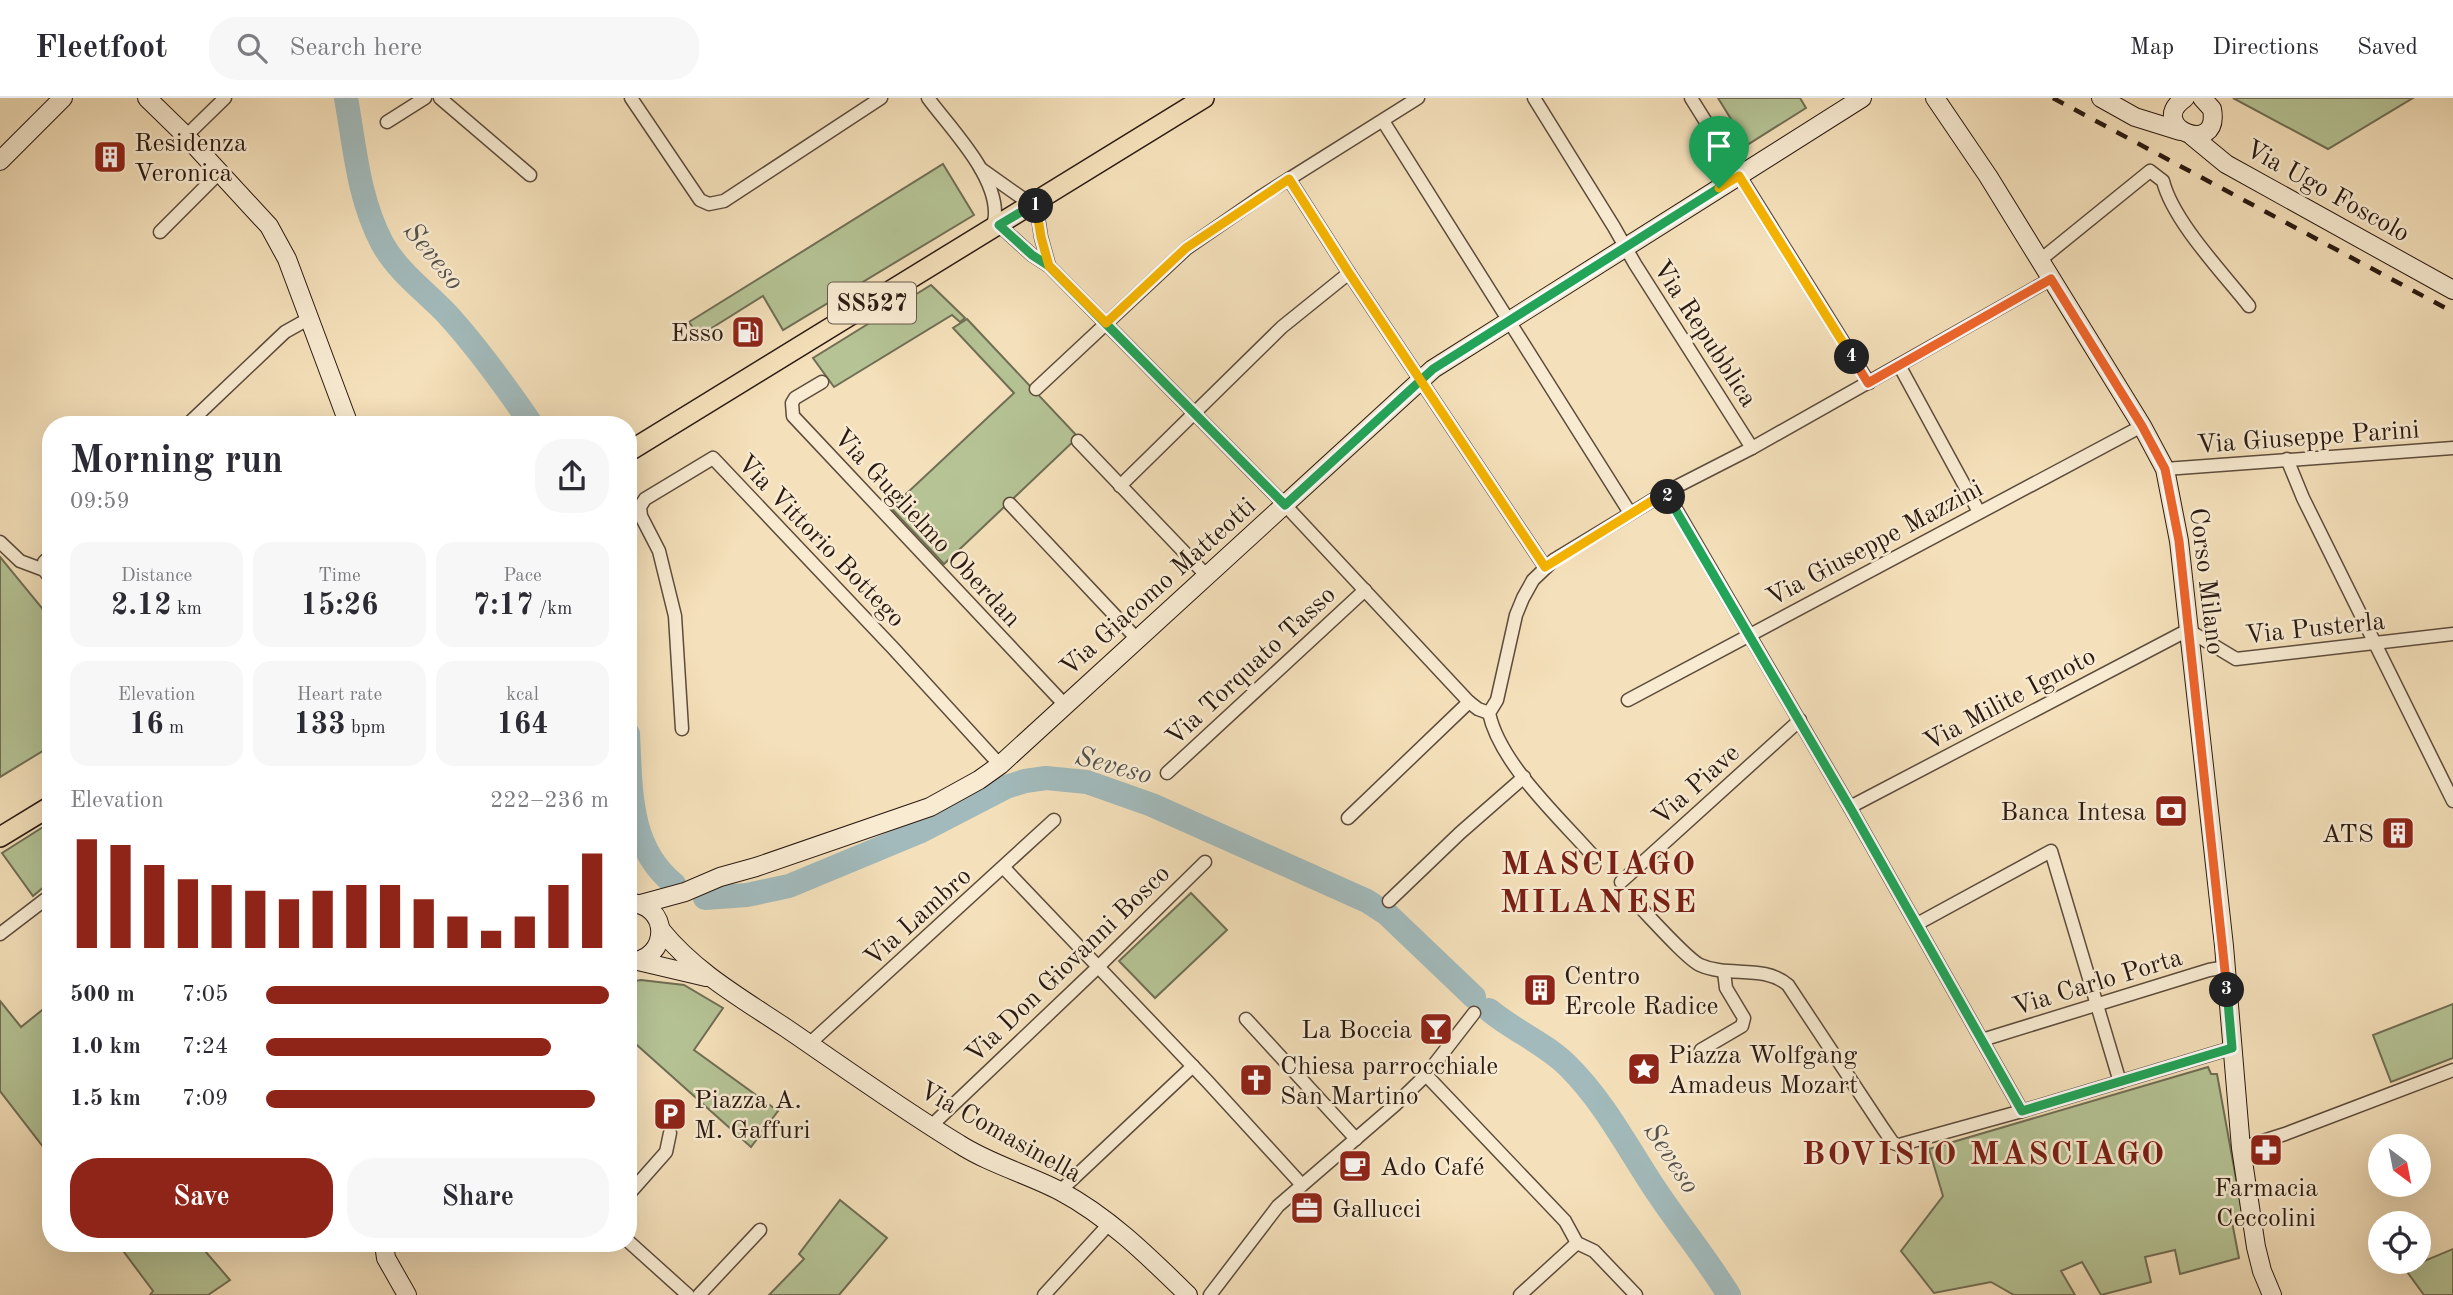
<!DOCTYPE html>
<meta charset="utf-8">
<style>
body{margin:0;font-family:"Old Standard TT",serif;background:#f7f7f7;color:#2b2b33;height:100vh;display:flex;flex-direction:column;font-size:26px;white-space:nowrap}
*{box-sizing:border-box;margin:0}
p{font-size:23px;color:#7c7c81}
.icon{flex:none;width:38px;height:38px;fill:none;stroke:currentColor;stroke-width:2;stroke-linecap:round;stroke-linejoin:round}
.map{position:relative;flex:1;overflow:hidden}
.drawer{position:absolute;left:42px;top:318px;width:595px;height:836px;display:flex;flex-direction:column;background:#fff;border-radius:28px;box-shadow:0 7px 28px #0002}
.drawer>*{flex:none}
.needle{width:46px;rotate:148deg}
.controls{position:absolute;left:2368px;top:1036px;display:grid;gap:14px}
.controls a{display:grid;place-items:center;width:63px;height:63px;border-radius:50%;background:#fff;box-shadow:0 7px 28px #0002;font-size:35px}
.pin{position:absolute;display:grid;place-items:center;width:60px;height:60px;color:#fff;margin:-72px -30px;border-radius:50% 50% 50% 0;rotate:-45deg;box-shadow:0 0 7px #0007}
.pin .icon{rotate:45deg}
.km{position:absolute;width:35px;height:35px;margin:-18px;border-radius:50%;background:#222;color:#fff;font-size:19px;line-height:35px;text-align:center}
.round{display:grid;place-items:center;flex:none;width:74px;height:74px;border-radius:28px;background:#f7f7f7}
.summary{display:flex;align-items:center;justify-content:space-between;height:119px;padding:0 28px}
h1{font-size:38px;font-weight:800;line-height:52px}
.metrics{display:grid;grid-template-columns:repeat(3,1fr);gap:10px;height:119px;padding:7px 28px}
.metrics div{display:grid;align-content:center;border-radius:18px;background:#f7f7f7;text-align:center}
.metrics b{font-size:30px;font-weight:800}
.metrics small{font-size:19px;font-weight:400}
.metrics p{font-size:19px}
.chart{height:196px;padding:14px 28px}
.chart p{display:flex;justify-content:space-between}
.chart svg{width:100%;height:126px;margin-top:7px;stroke:#8f2418;stroke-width:6}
.button{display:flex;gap:14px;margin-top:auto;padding:14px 28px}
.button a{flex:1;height:80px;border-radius:28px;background:#8f2418;color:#fff;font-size:28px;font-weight:800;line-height:80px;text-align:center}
.button a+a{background:#f7f7f7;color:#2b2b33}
ul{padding:0 28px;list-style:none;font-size:23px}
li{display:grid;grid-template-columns:112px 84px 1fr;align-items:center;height:52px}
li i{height:18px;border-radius:9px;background:#8f2418}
header{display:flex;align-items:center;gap:42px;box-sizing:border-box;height:98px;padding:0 35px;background:#fff;border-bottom:2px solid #e1e1e2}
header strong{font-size:33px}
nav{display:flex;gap:38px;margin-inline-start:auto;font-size:24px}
.search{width:490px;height:63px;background:#f7f7f7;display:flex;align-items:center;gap:18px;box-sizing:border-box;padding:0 24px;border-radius:28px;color:#7c7c81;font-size:26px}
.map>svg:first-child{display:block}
</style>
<header>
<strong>Fleetfoot</strong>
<div class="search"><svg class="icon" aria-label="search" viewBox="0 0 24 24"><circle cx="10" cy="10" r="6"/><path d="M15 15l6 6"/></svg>Search here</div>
<nav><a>Map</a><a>Directions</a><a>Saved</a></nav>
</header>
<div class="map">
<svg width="2453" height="1197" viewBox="0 0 2453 1197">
<rect width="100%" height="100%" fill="#f4e0ba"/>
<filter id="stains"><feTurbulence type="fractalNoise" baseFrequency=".00286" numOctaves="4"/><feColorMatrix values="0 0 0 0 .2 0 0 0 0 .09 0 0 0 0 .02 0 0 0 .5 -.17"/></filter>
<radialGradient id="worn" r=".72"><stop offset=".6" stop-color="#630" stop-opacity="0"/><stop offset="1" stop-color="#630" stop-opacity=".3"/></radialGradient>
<!-- green -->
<g fill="#b5c395" stroke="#706e54" stroke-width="2">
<path d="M1718 0H1800L1806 10 1747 47Z"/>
<path d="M2233 0H2413L2328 51Z"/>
<path d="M943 66 974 117 783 232 763 198 699 238 689 224Z"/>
<path d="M931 187 965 220 960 224 952 217 834 289 813 260Z"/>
<path d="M967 221 1078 339 944 466 891 410 1014 295 953 230Z"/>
<path d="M0 459 51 521V648L0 679Z"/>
<path d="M51 724V783L33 798 2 755Z"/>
<path d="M1191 795 1227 832 1155 900 1119 863Z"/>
<path d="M641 882 684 887 723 910 694 952 778 1013 751 1049 628 939V884Z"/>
<path d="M0 903 21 929 51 905V1059L0 993Z"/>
<path d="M2453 906V960L2391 984 2373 937Z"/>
<path d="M2208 969 2211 976H2217L2243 1119 2232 1124 2239 1160 2180 1176 2175 1152 2145 1159 2151 1184 2101 1197 2082 1164 2061 1173 2075 1197H2014L1991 1184 1934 1195 1901 1153 1943 1098 1929 1051Z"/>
<path d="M840 1102 887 1140 839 1197H769L804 1161 799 1156Z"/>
<path d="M118 1146H199L230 1182 208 1197H150L153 1193Z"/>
<path d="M2453 1151V1197H2424L2405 1171Z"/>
</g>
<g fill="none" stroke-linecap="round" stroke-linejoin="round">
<!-- river -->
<g stroke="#a2babb" stroke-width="24">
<path d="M346 0C355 50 358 99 382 145 398 174 425 193 447 216 478 250 506 289 532 327"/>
<path d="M628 636C631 691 628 749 674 786"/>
<path d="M705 800 747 797 789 788 919 734 1006 689 1025 683 1046 680 1087 684 1152 707 1367 803 1387 816 1474 899"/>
<path d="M1489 912C1514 933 1545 945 1568 968 1605 1005 1627 1049 1655 1091 1679 1127 1706 1160 1729 1197"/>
</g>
<defs>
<g id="street">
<path d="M440 0 530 77"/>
<path d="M631 0 700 102 709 106 724 103 881 0"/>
<path d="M928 0C950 30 996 76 995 116 995 121 993 127 991 132"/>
<path d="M1534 0 1614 129 1635 166 1752 350"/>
<path d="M1691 0 1869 285"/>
<path d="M1383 23 1630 415"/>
<path d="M387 24 425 0"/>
<path d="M186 38 225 0"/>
<path d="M981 71 1032 107"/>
<path d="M1289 81 1349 175 1545 469"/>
<path d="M1036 105 1041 139 1049 168"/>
<path d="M999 127 1032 157 1049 168 1285 407 1469 604 1478 611 1489 615"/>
<path d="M160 134 220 74"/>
<path d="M2039 163 2150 73 2163 83C2173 123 2223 175 2249 208"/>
<path d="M1899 267 1979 414"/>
<path d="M822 284 795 300 792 305 793 318 1065 607"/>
<path d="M1036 291 1187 150 1262 98 1418 0"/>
<path d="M187 327 285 234 310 220"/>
<path d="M1078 343 1207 478"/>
<path d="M2287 361 2303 400 2453 703"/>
<path d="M2165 371 2453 350"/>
<path d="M1120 388 1282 229 1349 175"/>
<path d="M1666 394 1852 713 2022 1013"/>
<path d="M1010 406 1137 541"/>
<path d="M0 444 20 463 44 472 51 481"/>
<path d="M44 472V464L51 457"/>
<path d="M1628 602 2142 328"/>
<path d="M682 631 675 518 659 453 641 418 640 409 645 401 713 360 893 550 1000 667"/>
<path d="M1167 675 1365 492"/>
<path d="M1850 709 2188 532 2236 561 2453 536"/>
<path d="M1348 720 1469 604"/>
<path d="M1594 759C1560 720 1500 666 1489 615L1497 602 1516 517 1523 500 1533 482 1554 462 1666 394 1752 350 2051 181"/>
<path d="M1004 770 1207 983 1302 1087"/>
<path d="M1621 784 1800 622"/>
<path d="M1389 803 1460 735 1524 679"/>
<path d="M1637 806C1650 819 1687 861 1700 867 1729 880 1763 866 1788 887L1882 1029 1893 1045 1899 1047 2022 1013 2232 950"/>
<path d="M1917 826 2051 753 2120 984"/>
<path d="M0 836 51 797"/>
<path d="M1246 921 1356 1041"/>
<path d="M1982 942 2209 872 2226 869"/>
<path d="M809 946 1054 722"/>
<path d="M1701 952 1742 928 1744 920 1726 890 1724 874"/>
<path d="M1426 977 1565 1123 1577 1145 1594 1153 1636 1197"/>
<path d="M931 1028 1097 870 1205 764"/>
<path d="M2241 1050 2285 1036 2453 972"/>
<path d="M1060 1093 1193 968"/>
<path d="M628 1097 666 1054 670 1035"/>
<path d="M628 1143 688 1197"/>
<path d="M699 1197 760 1132"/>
<path d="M1044 1197 1109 1126"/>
<path d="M1210 1197 1278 1108 1395 1007 1426 977 1474 915"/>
<path d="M1520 1197 1577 1145"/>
</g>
<g id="secondary">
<path d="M147 0 186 38 269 128 287 161 349 327"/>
<path d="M1935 0 1988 78 2142 328 2165 371 2179 443 2224 848 2241 1050 2256 1149 2262 1173 2272 1197"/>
<path d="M2101 0 2135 19 2180 33"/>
<path d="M2185 0C2144 28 2221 61 2212 11L2202 0"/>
<path d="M2192 38 2226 66 2453 192"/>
<path d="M0 63 63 0"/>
<path d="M628 805C670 804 672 862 628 864"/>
<path d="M641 806 685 794 720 779 756 769 930 709 979 682 1000 667 1433 271 1862 0"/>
<path d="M661 832C695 874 741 900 786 930 843 969 900 1010 959 1046 990 1066 1027 1076 1060 1093 1109 1119 1149 1159 1188 1197"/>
<path d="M638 863 706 879"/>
<path d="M384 1146 386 1160 407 1197"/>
</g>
<g id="primary">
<path d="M628 354 1204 0"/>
<path d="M0 739 51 708"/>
</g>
</defs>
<!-- street casing -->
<use href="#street" stroke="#5d4c3c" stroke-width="15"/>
<!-- secondary casing -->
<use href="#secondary" stroke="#2b1a12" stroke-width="20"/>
<!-- primary casing -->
<use href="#primary" stroke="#2b1a12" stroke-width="22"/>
<!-- street -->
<use href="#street" stroke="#f8ebd2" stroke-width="12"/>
<!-- secondary -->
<use href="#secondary" stroke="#f8ebd2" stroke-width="18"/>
<!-- primary -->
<use href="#primary" stroke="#f4e0ba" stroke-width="19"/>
<!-- rail -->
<path stroke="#2b1a12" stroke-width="4.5" stroke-dasharray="12 12" stroke-linecap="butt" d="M2053 0 2453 214"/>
</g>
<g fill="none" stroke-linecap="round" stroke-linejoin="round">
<defs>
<path id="split-1" d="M1036 108V105L999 127 1032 157 1049 168 1285 407 1433 271 1719 90"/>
<path id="split-2" d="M1036 108 1041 139 1049 168 1106 225 1186 150 1289 81 1349 175 1545 469 1666 394 1668 399"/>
<path id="split-3" d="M1668 399 1852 713 2022 1013 2232 950 2227 892"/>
<path id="split-4" d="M1852 259 1868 285 2051 181 2142 328 2165 371 2179 443 2227 892"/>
<path id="split-5" d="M1719 90 1739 78 1852 259"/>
</defs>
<!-- split-1 casing -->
<use href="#split-1" stroke="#fff" stroke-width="14"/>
<!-- split-2 casing -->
<use href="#split-2" stroke="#fff" stroke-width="14"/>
<!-- split-3 casing -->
<use href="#split-3" stroke="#fff" stroke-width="14"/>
<!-- split-4 casing -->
<use href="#split-4" stroke="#fff" stroke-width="14"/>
<!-- split-5 casing -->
<use href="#split-5" stroke="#fff" stroke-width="14"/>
<!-- split-1 -->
<use href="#split-1" stroke="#22a559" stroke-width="9"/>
<!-- split-2 -->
<use href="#split-2" stroke="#f5b400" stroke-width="9"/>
<!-- split-3 -->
<use href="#split-3" stroke="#22a559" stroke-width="9"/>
<!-- split-4 -->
<use href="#split-4" stroke="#f0652b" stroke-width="9"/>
<!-- split-5 -->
<use href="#split-5" stroke="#f5b400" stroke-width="9"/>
</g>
<!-- icons -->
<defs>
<symbol id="building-square" viewBox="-11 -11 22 22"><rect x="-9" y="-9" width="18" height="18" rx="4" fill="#8f2418" stroke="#f8ebd2"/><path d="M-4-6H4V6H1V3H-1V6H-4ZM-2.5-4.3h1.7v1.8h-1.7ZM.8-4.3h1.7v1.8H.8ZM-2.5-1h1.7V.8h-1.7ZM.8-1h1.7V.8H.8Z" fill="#fff"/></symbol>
<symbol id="fuel-square" viewBox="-11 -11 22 22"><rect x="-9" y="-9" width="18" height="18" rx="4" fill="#8f2418" stroke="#f8ebd2"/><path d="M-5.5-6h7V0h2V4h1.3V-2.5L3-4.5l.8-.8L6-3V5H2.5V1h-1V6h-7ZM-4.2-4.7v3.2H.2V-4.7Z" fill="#fff"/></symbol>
<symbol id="bank-square" viewBox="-11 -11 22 22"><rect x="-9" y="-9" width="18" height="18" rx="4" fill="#8f2418" stroke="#f8ebd2"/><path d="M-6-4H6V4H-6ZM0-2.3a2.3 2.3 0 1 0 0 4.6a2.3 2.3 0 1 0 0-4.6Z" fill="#fff"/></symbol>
<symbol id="bar-square" viewBox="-11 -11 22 22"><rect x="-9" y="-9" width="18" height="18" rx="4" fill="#8f2418" stroke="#f8ebd2"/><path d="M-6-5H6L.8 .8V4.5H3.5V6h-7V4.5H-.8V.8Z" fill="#fff"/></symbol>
<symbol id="sight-square" viewBox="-11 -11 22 22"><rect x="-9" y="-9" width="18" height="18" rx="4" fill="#8f2418" stroke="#f8ebd2"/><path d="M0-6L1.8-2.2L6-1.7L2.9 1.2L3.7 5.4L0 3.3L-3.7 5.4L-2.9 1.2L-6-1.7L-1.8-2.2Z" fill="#fff"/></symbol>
<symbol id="church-square" viewBox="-11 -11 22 22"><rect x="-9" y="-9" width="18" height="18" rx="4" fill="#8f2418" stroke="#f8ebd2"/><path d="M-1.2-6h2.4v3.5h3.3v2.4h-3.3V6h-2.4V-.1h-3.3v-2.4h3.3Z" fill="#fff"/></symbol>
<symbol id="parking-square" viewBox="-11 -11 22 22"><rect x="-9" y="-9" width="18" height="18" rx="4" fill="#8f2418" stroke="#f8ebd2"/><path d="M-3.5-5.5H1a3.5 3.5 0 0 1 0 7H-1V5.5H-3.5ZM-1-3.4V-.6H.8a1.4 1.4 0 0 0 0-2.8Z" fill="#fff"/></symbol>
<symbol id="pharmacy-square" viewBox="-11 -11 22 22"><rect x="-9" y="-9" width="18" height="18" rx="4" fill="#8f2418" stroke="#f8ebd2"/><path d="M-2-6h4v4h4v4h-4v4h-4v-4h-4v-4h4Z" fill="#fff"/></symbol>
<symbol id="cafe-square" viewBox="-11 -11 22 22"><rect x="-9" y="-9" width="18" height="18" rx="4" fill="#8f2418" stroke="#f8ebd2"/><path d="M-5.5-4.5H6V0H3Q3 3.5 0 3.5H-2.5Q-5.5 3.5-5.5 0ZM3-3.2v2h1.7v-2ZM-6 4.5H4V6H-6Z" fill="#fff"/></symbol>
<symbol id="office-square" viewBox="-11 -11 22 22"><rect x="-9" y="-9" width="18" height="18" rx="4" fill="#8f2418" stroke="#f8ebd2"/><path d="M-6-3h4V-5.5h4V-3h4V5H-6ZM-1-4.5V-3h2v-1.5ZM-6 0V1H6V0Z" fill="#fff"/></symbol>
</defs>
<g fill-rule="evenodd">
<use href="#building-square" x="91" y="40" width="38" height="38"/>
<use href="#fuel-square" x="729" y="215" width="38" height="38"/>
<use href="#bank-square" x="2152" y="694" width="38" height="38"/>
<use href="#building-square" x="2379" y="716" width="38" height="38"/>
<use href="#building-square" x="1521" y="873" width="38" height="38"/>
<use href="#bar-square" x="1417" y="912" width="38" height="38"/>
<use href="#sight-square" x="1625" y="952" width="38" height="38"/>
<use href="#church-square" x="1237" y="963" width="38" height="38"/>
<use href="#parking-square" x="651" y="997" width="38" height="38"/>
<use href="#pharmacy-square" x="2247" y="1033" width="38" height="38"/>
<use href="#cafe-square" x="1336" y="1049" width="38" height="38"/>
<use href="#office-square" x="1288" y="1091" width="38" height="38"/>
</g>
<g text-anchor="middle" stroke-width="5" stroke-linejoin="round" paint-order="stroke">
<!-- shield labels -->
<rect fill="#f8ebd2" stroke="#68594c" stroke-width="2" x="828" y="184.5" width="88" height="41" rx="5"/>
<g font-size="24" font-weight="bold" fill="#2b1a12">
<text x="872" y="213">SS527</text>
</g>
<!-- poi labels -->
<g font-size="26" fill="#2b1a12" stroke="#f8ebd2" text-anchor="start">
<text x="134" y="53">Residenza<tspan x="134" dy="30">Veronica</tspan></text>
<text x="724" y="243" text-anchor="end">Esso</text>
<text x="2146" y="722" text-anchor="end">Banca Intesa</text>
<text x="2374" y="744" text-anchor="end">ATS</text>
<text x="1564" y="886">Centro<tspan x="1564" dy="30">Ercole Radice</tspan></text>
<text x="1412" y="940" text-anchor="end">La Boccia</text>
<text x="1668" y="965">Piazza Wolfgang<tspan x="1668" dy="30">Amadeus Mozart</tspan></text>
<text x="1280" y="976">Chiesa parrocchiale<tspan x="1280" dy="30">San Martino</tspan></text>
<text x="694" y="1010">Piazza A.<tspan x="694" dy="30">M. Gaffuri</tspan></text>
<text x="1380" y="1077">Ado Café</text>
<text x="2266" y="1098" text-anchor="middle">Farmacia<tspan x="2266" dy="30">Ceccolini</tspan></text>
<text x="1332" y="1119">Gallucci</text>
</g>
<!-- street labels -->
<g font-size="26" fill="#2b1a12" stroke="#f8ebd2">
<text transform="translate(2328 92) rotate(29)" y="9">Via Ugo Foscolo</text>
<text transform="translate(1706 235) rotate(57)" y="9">Via Repubblica</text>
<text transform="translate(2308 338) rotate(-4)" y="9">Via Giuseppe Parini</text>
<text transform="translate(928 429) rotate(47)" y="9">Via Guglielmo Oberdan</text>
<text transform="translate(822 442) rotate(46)" y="9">Via Vittorio Bottego</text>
<text transform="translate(1874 444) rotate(-28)" y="9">Via Giuseppe Mazzini</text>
<text transform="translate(2208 483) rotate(83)" y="9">Corso Milano</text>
<text transform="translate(1157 488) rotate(-42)" y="9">Via Giacomo Matteotti</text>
<text transform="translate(2315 529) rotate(-6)" y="9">Via Pusterla</text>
<text transform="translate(1250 567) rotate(-43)" y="9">Via Torquato Tasso</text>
<text transform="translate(2009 600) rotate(-28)" y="9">Via Milite Ignoto</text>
<text transform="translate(1695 686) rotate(-42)" y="9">Via Piave</text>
<text transform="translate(917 818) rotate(-42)" y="9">Via Lambro</text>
<text transform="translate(1067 865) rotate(-44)" y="9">Via Don Giovanni Bosco</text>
<text transform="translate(2097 883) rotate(-17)" y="9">Via Carlo Porta</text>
<text transform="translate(1001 1033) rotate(29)" y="9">Via Comasinella</text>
</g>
<!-- water labels -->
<g font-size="28" font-style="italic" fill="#55524d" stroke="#f8ebd2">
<text transform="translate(435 157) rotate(51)" y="10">Seveso</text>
<text transform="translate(1114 666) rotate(15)" y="10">Seveso</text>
<text transform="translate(1673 1059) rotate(57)" y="10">Seveso</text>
</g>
<!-- district labels -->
<g font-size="33" font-weight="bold" letter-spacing="2" fill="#7a1f14" stroke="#f8ebd2">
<text x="1599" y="776">MASCIAGO<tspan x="1599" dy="38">MILANESE</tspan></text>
<text x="1984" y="1066">BOVISIO MASCIAGO</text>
</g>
</g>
<rect width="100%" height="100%" filter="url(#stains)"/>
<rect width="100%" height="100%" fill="url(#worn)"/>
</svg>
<div class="controls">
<a><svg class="needle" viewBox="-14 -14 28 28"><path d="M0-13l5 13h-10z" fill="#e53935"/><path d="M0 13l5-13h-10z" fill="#7c7c81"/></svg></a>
<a><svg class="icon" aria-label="locate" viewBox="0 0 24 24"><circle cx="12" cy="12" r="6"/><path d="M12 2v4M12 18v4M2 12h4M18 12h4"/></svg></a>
</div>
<div class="pin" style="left:1719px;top:90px;background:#1e9e55"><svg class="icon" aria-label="arrive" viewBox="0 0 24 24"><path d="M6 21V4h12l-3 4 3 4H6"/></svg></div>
<b class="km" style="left:1036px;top:108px">1</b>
<b class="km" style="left:1668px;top:399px">2</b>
<b class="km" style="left:2227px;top:892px">3</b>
<b class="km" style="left:1852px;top:259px">4</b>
<section class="drawer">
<div class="summary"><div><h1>Morning run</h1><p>09:59</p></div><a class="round"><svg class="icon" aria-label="share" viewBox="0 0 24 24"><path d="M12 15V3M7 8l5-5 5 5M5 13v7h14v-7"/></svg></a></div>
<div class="metrics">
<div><p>Distance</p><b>2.12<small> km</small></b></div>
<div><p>Time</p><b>15:26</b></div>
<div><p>Pace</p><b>7:17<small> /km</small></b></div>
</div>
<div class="metrics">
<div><p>Elevation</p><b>16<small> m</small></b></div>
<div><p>Heart rate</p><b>133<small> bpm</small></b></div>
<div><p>kcal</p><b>164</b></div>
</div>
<div class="chart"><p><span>Elevation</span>222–236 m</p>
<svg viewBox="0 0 160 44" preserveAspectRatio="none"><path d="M5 44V6M15 44V8M25 44V15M35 44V20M45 44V22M55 44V24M65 44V27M75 44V24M85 44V22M95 44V22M105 44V27M115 44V33M125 44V38M135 44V33M145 44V22M155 44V11"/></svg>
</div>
<ul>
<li><b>500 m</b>7:05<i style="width:100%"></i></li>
<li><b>1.0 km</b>7:24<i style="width:83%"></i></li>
<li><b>1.5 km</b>7:09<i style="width:96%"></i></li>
</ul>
<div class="button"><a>Save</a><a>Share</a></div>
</section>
</div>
